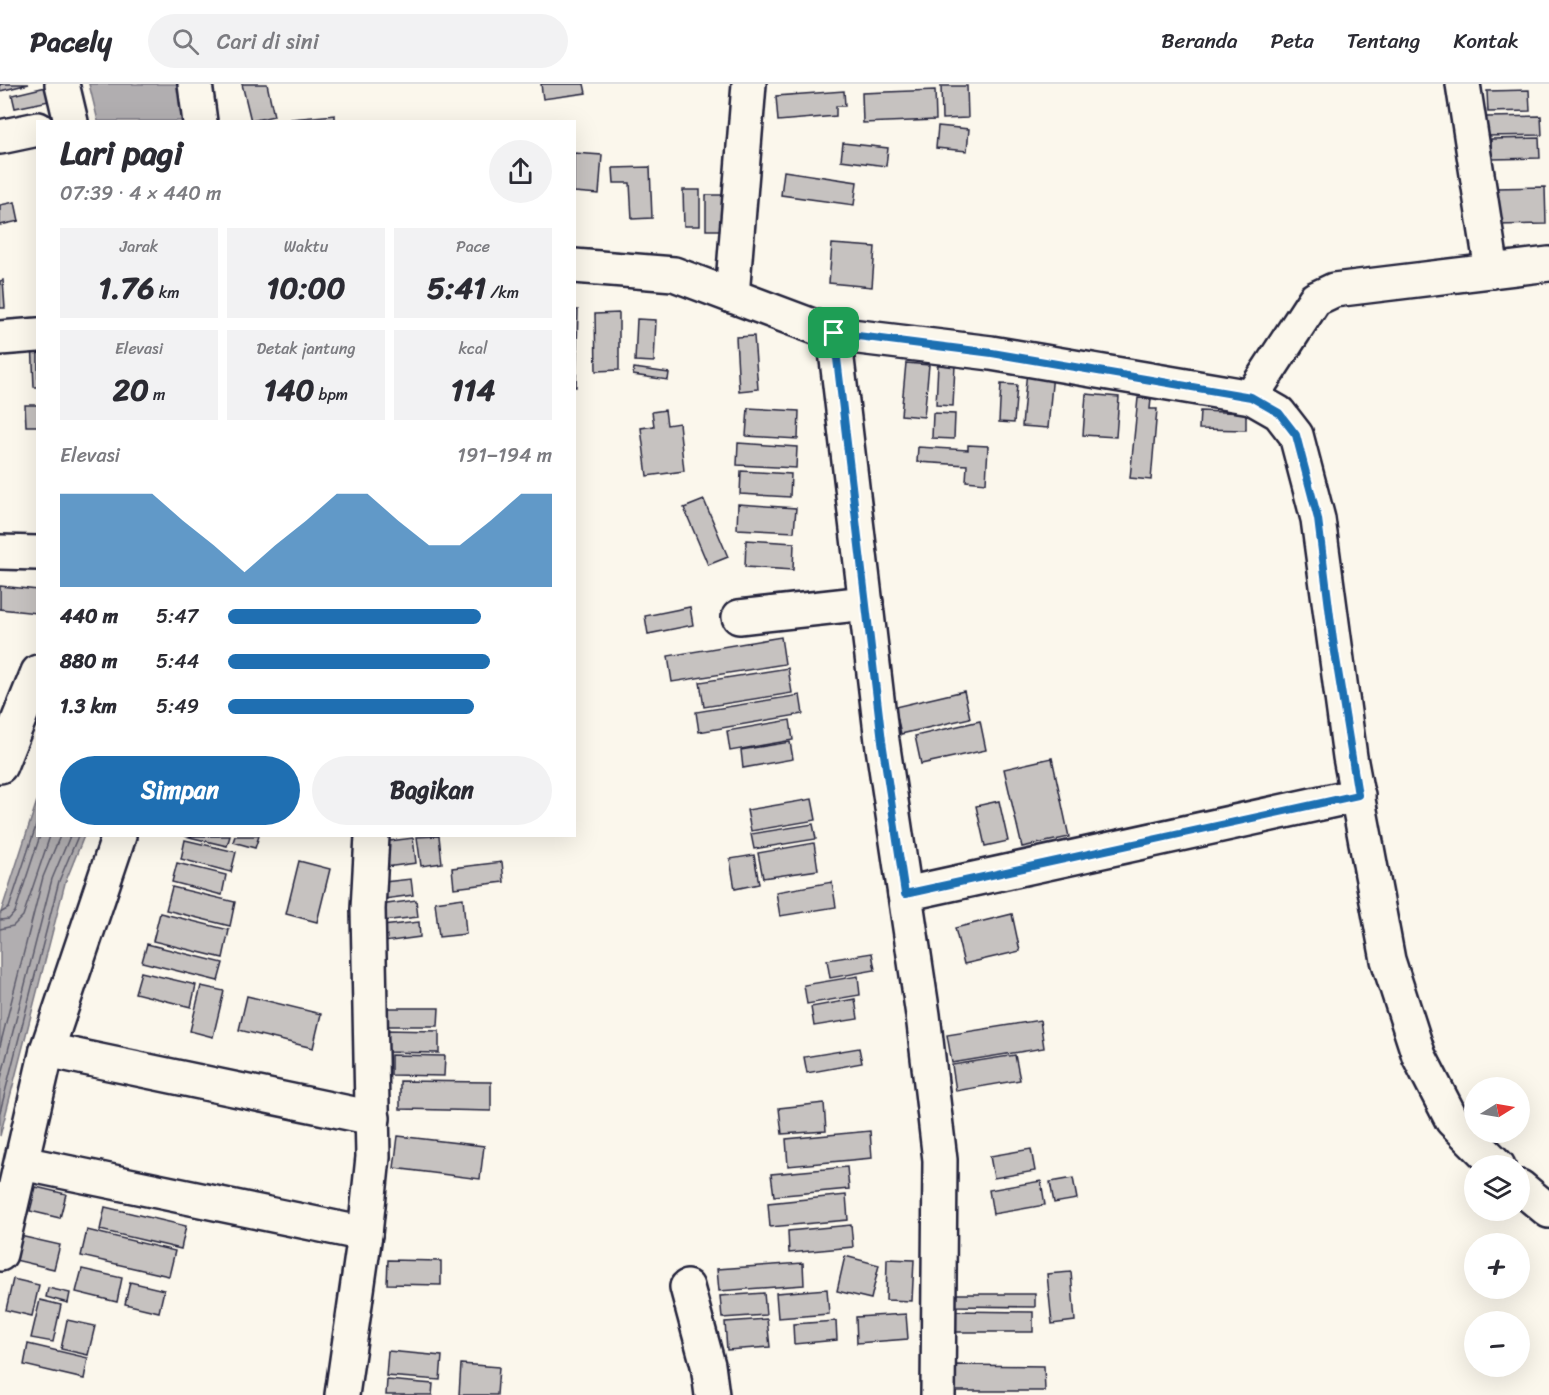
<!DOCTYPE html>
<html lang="id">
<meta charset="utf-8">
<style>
body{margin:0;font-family:Sriracha,sans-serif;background:#f2f2f3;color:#2b2b33;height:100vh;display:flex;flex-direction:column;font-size:22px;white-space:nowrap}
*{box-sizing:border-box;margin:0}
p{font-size:20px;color:#7c7c81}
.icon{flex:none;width:33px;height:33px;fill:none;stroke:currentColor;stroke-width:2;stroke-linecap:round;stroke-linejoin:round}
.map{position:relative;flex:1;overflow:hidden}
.side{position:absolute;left:36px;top:36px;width:540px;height:717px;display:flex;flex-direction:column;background:#fff;border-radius:0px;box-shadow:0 6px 24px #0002}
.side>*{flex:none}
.needle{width:39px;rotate:79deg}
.buttons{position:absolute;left:1464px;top:993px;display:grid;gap:12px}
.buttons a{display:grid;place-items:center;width:66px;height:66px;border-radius:50%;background:#fff;box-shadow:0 6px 24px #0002;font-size:30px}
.pin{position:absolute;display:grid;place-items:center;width:51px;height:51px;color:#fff;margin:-26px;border-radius:12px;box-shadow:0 3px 9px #0006}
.round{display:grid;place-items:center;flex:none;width:63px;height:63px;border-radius:32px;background:#f2f2f3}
.overview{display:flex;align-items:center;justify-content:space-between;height:102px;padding:0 24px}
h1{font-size:33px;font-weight:700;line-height:45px}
.metrics{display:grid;grid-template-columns:repeat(3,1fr);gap:9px;height:102px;padding:6px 24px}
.metrics div{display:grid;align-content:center;border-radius:0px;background:#f2f2f3;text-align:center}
.metrics b{font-size:30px;font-weight:700}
.metrics small{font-size:16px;font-weight:400}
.metrics p{font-size:16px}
.chart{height:168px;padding:12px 24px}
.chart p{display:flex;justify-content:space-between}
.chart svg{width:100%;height:108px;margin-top:6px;fill:#1f6fb2;opacity:.7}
.cta{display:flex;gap:12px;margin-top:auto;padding:12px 24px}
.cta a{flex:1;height:69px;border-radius:36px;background:#1f6fb2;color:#fff;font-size:24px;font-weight:700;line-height:69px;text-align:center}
.cta a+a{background:#f2f2f3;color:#2b2b33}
ul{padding:0 24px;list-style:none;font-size:20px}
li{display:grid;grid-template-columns:96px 72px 1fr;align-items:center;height:45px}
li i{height:15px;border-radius:8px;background:#1f6fb2}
header{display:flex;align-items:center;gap:36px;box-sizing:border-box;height:84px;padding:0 30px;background:#fff;border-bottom:2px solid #e1e1e2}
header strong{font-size:28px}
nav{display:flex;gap:33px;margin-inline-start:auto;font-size:21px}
.search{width:420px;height:54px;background:#f2f2f3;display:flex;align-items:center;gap:15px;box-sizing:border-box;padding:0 21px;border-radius:33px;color:#7c7c81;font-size:22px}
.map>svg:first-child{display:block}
</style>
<header>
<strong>Pacely</strong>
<div class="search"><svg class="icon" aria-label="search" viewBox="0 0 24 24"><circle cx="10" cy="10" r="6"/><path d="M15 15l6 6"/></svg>Cari di sini</div>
<nav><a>Beranda</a><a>Peta</a><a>Tentang</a><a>Kontak</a></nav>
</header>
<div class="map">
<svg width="1549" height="1311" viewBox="0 0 1549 1311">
<rect width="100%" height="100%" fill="#fbf7ec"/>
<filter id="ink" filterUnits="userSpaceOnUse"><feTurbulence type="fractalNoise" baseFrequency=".0167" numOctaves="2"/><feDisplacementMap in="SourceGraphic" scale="12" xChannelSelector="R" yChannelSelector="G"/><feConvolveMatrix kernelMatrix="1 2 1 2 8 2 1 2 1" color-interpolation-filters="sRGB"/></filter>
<g filter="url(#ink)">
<!-- water -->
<g fill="#b1aeb0" stroke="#787681" stroke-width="1.5">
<path d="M89 0H178L183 37H98Z"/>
<path d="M37 717 38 752H84L65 799 0 1052V831Z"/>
</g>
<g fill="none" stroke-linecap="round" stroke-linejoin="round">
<!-- shore -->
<g stroke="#5b5a6a" stroke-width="1.5">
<path d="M0 829 9 824 38 736"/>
<path d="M0 836 9 835 15 828 40 752"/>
<path d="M0 845 13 842 23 832 50 752"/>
<path d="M0 962 43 793 60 752"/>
<path d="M0 998 52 795 70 752"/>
<path d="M0 1028 59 797 78 752"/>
</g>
</g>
<!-- building -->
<g fill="#c6c2c0" stroke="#22223b" stroke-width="1.5">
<path d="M0 0H29L0 7Z"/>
<path d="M242 0H267L274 32 251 37Z"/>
<path d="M541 0H584L586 9 543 15Z"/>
<path d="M941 2H967L968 34 942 35Z"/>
<path d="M46 3 49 17 15 24 12 11Z"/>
<path d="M935 6 936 36 863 39 862 9Z"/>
<path d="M1529 6 1530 27 1488 28 1487 7Z"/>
<path d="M844 7 845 22H836V32L778 37 776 12Z"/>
<path d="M335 31V38H291V35Z"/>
<path d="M1541 32 1542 51 1486 52V33Z"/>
<path d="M938 42 969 45 967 67 936 64Z"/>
<path d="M1539 54 1540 74 1491 75V55Z"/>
<path d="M843 59 888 64 886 82 841 76Z"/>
<path d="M574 69 602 71 599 110 574 108Z"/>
<path d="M650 83 652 134 632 135 630 99H614L613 84Z"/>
<path d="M784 87 857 98 854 121 781 111Z"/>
<path d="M1545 103 1546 140 1496 141 1495 104Z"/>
<path d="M683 106H700V142H684Z"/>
<rect x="706" y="111" width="16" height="35"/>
<path d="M15 118 19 137 0 141V121Z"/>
<path d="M832 160 875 163 872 203 829 199Z"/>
<path d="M3 196 5 224H0V197Z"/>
<path d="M574 226H578L576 303H574Z"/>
<path d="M619 229V286L596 287 595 230Z"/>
<path d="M637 235 656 236 654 278 635 277Z"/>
<path d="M754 252 758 305 739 307 736 253Z"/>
<path d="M38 255V303H34L32 256Z"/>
<path d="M906 279 929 281 924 333 901 331Z"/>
<path d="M938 280 955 281 953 322 936 321Z"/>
<path d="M634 284 669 289 668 296 633 291Z"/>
<path d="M1027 286 1053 289 1048 344 1022 342Z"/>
<path d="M1001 300 1017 301 1014 339 999 338Z"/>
<path d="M1086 310 1119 313 1116 353 1083 351Z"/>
<path d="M1138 314 1151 315 1150 325H1157L1151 396 1130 394Z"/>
<path d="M25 321H38V342H26Z"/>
<path d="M748 324 799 327 798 355 746 352Z"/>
<path d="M665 326 667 341 679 339 684 387 647 392 641 344 654 342 652 328Z"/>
<path d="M1200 327 1246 329V346L1199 345Z"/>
<path d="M933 329 955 330 954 355 932 354Z"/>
<path d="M738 359 797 363 796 384 737 381Z"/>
<path d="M968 361 988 362 986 399 966 397 967 381 917 378 918 363 968 366Z"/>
<path d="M741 387 791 390 790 413 740 410Z"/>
<path d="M704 416 728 473 708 481 684 424Z"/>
<path d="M738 420 796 424 794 448 737 445Z"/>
<path d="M746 456 794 459 793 486 745 483Z"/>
<path d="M0 502 38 506 37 529 0 525Z"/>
<path d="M690 523 693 541 648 550 645 532Z"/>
<path d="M781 553 785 580 672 598 668 572Z"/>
<path d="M788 584 792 609 704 623 700 598Z"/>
<path d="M964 607 970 634 901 650 895 623Z"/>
<path d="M800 611 803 630 699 648 696 628Z"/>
<path d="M790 636 793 656 730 667 727 647Z"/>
<path d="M980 637 986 666 921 680 915 652Z"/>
<path d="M790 658 793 675 743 684 741 666Z"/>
<path d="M1052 674 1069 753 1022 763 1004 685Z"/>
<path d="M812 715 816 736 751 747 747 726Z"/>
<path d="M999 717 1008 757 985 762 976 722Z"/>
<path d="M813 740 816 755 754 765 751 750Z"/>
<path d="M185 752H230L227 762Z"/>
<path d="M235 752H259L255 764 233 758Z"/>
<path d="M439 752 442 779 421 782 417 753Z"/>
<path d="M413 754 416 779 378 784 374 759Z"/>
<path d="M185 756 236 768 231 788 181 775Z"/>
<path d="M814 759 818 786 763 794 758 769Z"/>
<path d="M754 771 759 800 735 805 730 775Z"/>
<path d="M299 777 330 785 317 838 286 830Z"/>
<path d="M502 778 504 798 454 804 452 784Z"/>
<path d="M177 779 226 791 222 811 172 798Z"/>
<path d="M411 795 413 811 377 816 375 799Z"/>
<path d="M832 798 836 823 780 832 776 808Z"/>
<path d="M172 803 235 818 230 842 166 826Z"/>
<path d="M463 814 466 850 439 853 435 818Z"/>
<path d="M416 816 418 833 382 837 380 821Z"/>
<path d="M160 829 229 846 223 874 153 857Z"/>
<path d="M1012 830 1020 867 964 880 955 844Z"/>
<path d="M419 838 420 853 384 858 382 842Z"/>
<path d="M147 860 223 879 218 897 142 878Z"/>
<path d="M872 869 875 886 830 894 827 876Z"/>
<path d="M141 888 196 901 191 923 135 909Z"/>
<path d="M858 892 860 911 807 920 804 901Z"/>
<path d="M201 902 224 907 213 953 190 947Z"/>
<path d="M247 912 321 930 313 964 239 946Z"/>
<path d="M855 915 858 935 814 942 811 923Z"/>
<path d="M383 924H439L438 942H383Z"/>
<path d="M1040 936 1044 964 952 979 947 951Z"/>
<path d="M384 946 439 947V969L383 968Z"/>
<path d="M859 964 862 979 807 989 804 973Z"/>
<path d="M391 971 445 972 444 992 391 991Z"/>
<path d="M1015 971 1020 996 956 1007 952 981Z"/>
<path d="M400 997 491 998V1027L400 1025Z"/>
<path d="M824 1019 826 1047 782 1050 779 1024Z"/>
<path d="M870 1047 872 1074 788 1082 786 1055Z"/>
<path d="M398 1052 484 1062 480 1095 394 1084Z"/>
<path d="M1031 1065 1035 1087 994 1094 990 1072Z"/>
<path d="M847 1083 849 1105 774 1112 771 1090Z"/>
<path d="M1073 1094 1077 1115 1054 1119 1050 1098Z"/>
<path d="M1041 1097 1045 1121 993 1130 989 1106Z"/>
<path d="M36 1103 66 1110 60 1134 30 1127Z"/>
<path d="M846 1111 848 1136 770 1143 768 1119Z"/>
<path d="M105 1123 186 1142 181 1165 100 1146Z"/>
<path d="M851 1141 853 1163 789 1169 788 1147Z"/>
<path d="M87 1146 175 1167 169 1192 81 1172Z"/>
<path d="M20 1152 60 1161 54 1185 15 1176Z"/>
<path d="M845 1172 879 1181 871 1215 837 1207Z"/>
<path d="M887 1175 914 1176 912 1217 886 1216Z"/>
<path d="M388 1176 441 1177V1201L387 1200Z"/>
<path d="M803 1179 804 1201 719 1207 717 1185Z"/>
<path d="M82 1185 122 1194 117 1218 76 1208Z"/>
<path d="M1071 1188 1075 1237 1052 1240 1047 1190Z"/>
<path d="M13 1195 39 1201 32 1232 6 1226Z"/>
<path d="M130 1198 164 1206 159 1228 125 1220Z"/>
<path d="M48 1204 70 1209 68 1219 46 1213Z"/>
<path d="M827 1205 829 1230 778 1234 776 1209Z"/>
<path d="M764 1209 766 1231 722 1234 720 1212Z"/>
<path d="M955 1210H1035V1223L955 1222Z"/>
<path d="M40 1216 61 1221 53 1258 31 1254Z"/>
<path d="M955 1227 1033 1228V1248H955Z"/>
<path d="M906 1230 908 1255 857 1259 856 1233Z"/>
<path d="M767 1235 770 1263 727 1266 725 1238Z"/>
<path d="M67 1236 95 1242 88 1271 61 1265Z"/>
<path d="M836 1237 837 1256 794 1260 793 1240Z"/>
<path d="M28 1260 88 1274 84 1295 24 1281Z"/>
<path d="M388 1267 442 1272 440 1296 386 1292Z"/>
<path d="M461 1280 499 1283 497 1311H459Z"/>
<path d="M953 1281 1044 1282 1045 1307H953Z"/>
<path d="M387 1296 433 1300 432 1311H386Z"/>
</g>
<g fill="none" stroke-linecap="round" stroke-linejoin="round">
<defs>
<g id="minor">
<path d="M62 0 71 38"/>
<path d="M1463 0 1492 187"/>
<path d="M0 53 38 45"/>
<path d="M574 182 674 190 834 250 991 269 1251 313 1279 329 1296 351 1318 435 1350 673 1388 876 1419 972 1452 1036 1498 1082"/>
<path d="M732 212 749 0"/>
<path d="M834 250 882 657 923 931 940 1076 938 1311"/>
<path d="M0 254 38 251"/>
<path d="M1251 313 1315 215 1334 206 1549 180"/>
<path d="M0 468 38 469"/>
<path d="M739 533 866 519"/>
<path d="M0 682 38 588"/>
<path d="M905 810 1358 711"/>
<path d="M47 966 373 1034"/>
<path d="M22 1079 365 1150"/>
<path d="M1520 1103 1549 1127"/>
<path d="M687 1203 708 1281 712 1311"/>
<path d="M342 1311 365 1150 373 1073 368 825 372 752"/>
</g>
<g id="secondary">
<path d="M195 0 200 38"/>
<path d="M0 1170 47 966 119 752"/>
</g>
</defs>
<!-- minor casing -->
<use href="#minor" stroke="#22223b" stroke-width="38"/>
<!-- secondary casing -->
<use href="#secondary" stroke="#22223b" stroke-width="38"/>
<!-- minor -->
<use href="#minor" stroke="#fbf7ec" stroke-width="33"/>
<!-- secondary -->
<use href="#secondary" stroke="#fbf7ec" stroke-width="33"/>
</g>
</g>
<g fill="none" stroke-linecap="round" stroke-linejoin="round" filter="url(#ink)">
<defs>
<path id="route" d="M834 249 992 269 1251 313 1279 329 1296 351 1318 435 1333 556 1358 711 905 810 882 657Z"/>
</defs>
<!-- route casing -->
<use href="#route" stroke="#fff" stroke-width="12"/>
<!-- route -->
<use href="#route" stroke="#1f6fb2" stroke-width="8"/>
</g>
</svg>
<div class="buttons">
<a><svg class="needle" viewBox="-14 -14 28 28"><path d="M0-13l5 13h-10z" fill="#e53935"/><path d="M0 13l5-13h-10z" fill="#7c7c81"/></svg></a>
<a><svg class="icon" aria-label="layers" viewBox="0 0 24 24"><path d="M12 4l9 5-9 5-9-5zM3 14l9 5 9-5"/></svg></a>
<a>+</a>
<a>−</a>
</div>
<div class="pin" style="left:834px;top:249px;background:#1e9e55"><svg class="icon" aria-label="arrive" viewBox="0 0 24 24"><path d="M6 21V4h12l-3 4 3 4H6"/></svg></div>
<section class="side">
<div class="overview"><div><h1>Lari pagi</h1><p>07:39 · 4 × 440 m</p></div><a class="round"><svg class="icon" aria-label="share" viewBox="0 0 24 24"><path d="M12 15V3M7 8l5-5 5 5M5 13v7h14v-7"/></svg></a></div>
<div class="metrics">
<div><p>Jarak</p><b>1.76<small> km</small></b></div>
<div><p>Waktu</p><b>10:00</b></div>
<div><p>Pace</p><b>5:41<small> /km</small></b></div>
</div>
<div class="metrics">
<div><p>Elevasi</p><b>20<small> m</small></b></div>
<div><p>Detak jantung</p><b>140<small> bpm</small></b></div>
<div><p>kcal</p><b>114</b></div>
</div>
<div class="chart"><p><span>Elevasi</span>191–194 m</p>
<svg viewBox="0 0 160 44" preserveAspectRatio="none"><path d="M0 44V6L10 6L20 6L30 6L40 17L50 27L60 38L70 27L80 17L90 6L100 6L110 17L120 27L130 27L140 17L150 6L160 6V44z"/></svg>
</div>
<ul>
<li><b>440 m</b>5:47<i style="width:78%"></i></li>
<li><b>880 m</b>5:44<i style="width:81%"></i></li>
<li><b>1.3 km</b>5:49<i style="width:76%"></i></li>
</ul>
<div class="cta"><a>Simpan</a><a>Bagikan</a></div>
</section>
</div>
